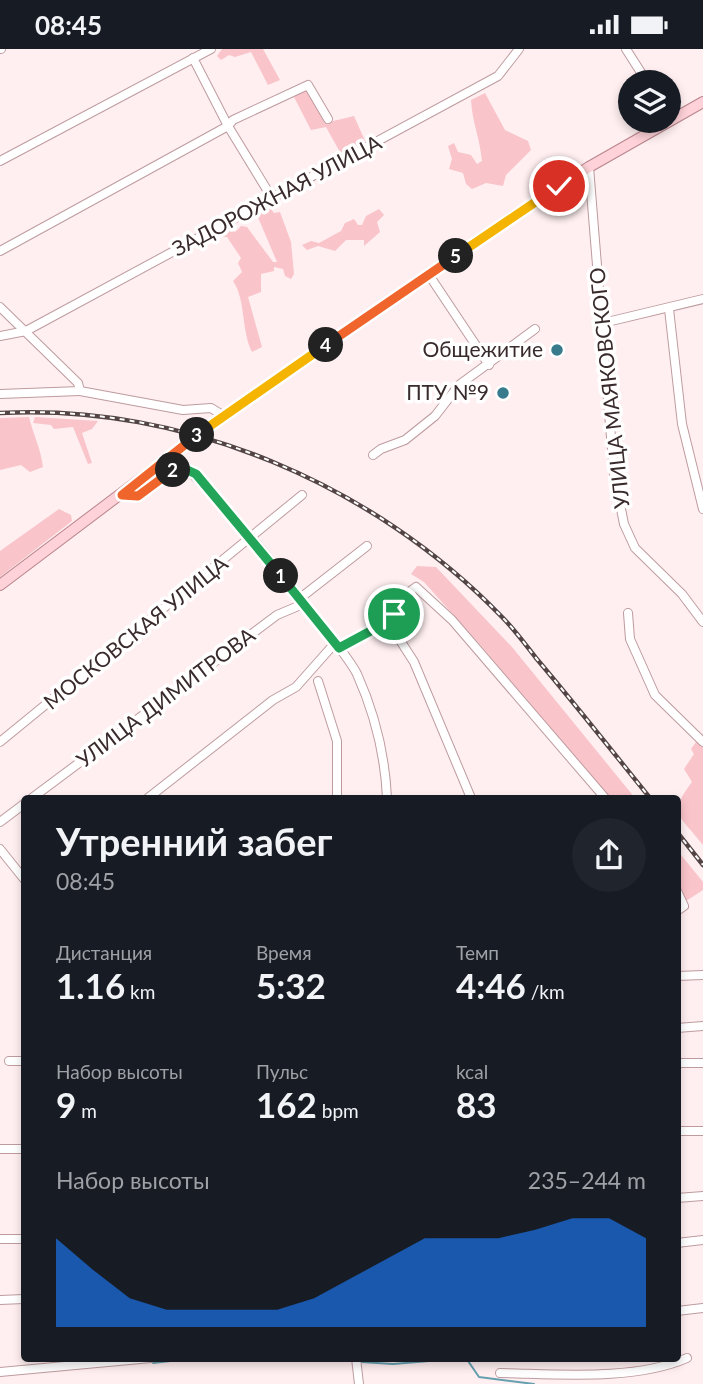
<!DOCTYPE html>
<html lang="ru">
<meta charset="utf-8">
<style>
body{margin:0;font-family:Lato,sans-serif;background:#20242c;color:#f1f3f6;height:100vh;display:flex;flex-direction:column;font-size:26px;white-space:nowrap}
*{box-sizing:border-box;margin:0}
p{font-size:23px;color:#9ea1a6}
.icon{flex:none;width:38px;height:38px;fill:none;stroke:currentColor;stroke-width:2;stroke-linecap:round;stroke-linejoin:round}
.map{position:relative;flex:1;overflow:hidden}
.side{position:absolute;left:21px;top:746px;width:660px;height:567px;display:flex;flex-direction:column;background:#171b24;border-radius:7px;box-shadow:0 4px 10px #0003}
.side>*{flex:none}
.buttons{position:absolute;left:618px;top:21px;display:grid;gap:14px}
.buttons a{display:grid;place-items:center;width:63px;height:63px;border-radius:50%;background:#171b24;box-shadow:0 4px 10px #0003;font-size:35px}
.pin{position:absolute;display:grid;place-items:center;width:60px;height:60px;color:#fff;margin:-30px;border:4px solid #fff;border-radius:50%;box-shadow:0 2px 7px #0007}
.km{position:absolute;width:35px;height:35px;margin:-18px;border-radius:50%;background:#222;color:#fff;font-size:19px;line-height:35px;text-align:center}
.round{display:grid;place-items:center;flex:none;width:74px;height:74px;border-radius:37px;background:#20242c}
.head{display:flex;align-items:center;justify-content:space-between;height:119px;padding:0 35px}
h1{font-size:38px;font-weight:700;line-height:52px}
.stats{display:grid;grid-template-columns:repeat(3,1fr);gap:10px;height:119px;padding:7px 35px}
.stats div{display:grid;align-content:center}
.stats b{font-size:35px;font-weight:700}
.stats small{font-size:19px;font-weight:400}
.stats p{font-size:19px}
.chart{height:196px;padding:14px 35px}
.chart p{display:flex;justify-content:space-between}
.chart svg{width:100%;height:126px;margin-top:7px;fill:#1a73e8;opacity:.7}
.status{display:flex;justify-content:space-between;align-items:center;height:49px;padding:0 35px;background:#171b24;direction:ltr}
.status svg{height:19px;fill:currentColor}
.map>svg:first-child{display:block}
</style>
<div class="status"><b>08:45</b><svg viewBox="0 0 49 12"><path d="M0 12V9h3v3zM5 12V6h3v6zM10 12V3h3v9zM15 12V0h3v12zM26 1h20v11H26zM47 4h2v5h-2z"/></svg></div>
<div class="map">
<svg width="703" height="1335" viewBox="0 0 703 1335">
<rect width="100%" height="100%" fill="#ffeff1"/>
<!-- green -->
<g fill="#f9c4ca">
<path d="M222 0H263L280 31 268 36 251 3 235 8 229 6 221 11 217 7Z"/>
<path d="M301 42H307L325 74 354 67 366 94 355 101 341 105 326 78 311 81 294 48Z"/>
<path d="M485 44 505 81 528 92 531 101 506 126 503 137 486 134 472 140 466 135 463 124 449 120 452 110 448 97 454 94 458 103 471 106 477 115 482 112C480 90 472 72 471 51Z"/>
<path d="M267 155 274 164 280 163 291 193 294 225 291 230 285 227 283 220 274 218V222L261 225V243L248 248 262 298 252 303C241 281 246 251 233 232L242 223 238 214 241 209 227 188H216L217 181 228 180 235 183 241 177 247 178 273 213H277L257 166Z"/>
<path d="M379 160 384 166 377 173 380 183 364 197V191H346L335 202 318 197 307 201 302 196 311 192 319 194 341 182 345 174 354 170 358 176H362L366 167Z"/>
<path d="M29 368C33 385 41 400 43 418L30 423 21 416 0 421V369Z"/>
<path d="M35 368 98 372 92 380 82 384 92 414 88 415 73 378 54 380 51 376 33 374Z"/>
<path d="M59 460 71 466 72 472 0 528V502Z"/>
<path d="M417 517 436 518 512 598 635 749H607L482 598 424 533 411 525Z"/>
<path d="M696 693 703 698V796C680 766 667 766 692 733L684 720 694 705 691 700Z"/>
<path d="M677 801 703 833V841L686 852 677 837Z"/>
</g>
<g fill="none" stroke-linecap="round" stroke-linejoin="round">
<!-- stream -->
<g stroke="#65a0af" stroke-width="2">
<path d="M361 1313 393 1315 466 1309 479 1328 534 1335"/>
<path d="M153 1314 197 1309"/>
</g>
<defs>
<g id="minor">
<path d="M0 0H1"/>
<path d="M626 0 647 33"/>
<path d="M193 9 228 77 272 149"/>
<path d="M0 112 211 0"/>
<path d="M589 118 614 425 624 475 635 499 682 545 703 573"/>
<path d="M0 202 228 77 233 71 308 36 328 70"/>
<path d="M429 226 489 316"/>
<path d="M0 258 78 334 80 342 183 361 211 359 224 367"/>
<path d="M669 260 682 375 703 460"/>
<path d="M603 274 703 250"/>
<path d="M0 287 26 282 498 27 519 0"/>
<path d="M0 345 80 342"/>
<path d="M373 406 381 400 405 391 435 367 459 336 535 280"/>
<path d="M122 446 138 447C151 441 168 417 182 419 201 421 345 600 357 625 375 665 385 706 387 749"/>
<path d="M299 550 367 497"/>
<path d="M628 564 630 590 655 646 703 693"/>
<path d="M387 571 414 613 471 749"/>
<path d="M339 599 387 571 405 546 416 538 452 571 605 749"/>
<path d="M318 632 337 692V749"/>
<path d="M0 693 302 446"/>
<path d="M32 749 277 566 303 555"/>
<path d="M148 749 273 651 296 638 335 594"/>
<path d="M0 773 24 755"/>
<path d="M0 800 24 830"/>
<path d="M677 842 684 857 677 862"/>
<path d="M677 927 703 926"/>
<path d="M677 979 703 977"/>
<path d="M9 1012H24"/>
<path d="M677 1014H703"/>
<path d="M677 1082H703"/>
<path d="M0 1100H24"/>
<path d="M677 1149 703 1147"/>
<path d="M0 1190H24"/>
<path d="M677 1194 703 1191"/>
<path d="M0 1251 24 1250"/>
<path d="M677 1262 703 1259"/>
<path d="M356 1309 359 1335"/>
<path d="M0 1323 151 1309"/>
<path d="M500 1324C558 1325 634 1332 687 1309"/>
</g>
<path id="major" d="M0 536 224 367 512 168 589 118 703 53"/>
</defs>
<!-- minor casing -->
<use href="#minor" stroke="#be9b9f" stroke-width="10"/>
<!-- major casing -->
<use href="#major" stroke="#b8848b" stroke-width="12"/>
<!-- minor -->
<use href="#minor" stroke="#fff" stroke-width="8"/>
<!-- major -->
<use href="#major" stroke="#fed2d8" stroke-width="10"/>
<defs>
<g id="rail">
<path d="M0 364C184 354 375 436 502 568 514 580 525 595 536 609 575 655 612 702 650 749"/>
<path d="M677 783 703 816"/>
</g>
</defs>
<!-- rail casing -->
<use href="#rail" stroke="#534446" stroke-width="4.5"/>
<!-- rail -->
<use href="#rail" stroke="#fff" stroke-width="2" stroke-dasharray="5" stroke-linecap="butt"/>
</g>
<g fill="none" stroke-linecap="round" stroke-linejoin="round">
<defs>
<path id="split-1" d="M281 527 339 599 378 578 394 565"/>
<path id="split-2" d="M173 421 183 419 196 425 281 527"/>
<path id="split-3" d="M173 421 138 447 122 446 197 386"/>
<path id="split-4" d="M197 386 326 296"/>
<path id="split-5" d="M326 296 456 207"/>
<path id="split-6" d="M456 207 559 137"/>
</defs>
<!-- split-1 casing -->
<use href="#split-1" stroke="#fff" stroke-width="14"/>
<!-- split-2 casing -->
<use href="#split-2" stroke="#fff" stroke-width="14"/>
<!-- split-3 casing -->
<use href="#split-3" stroke="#fff" stroke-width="14"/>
<!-- split-4 casing -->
<use href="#split-4" stroke="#fff" stroke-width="14"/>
<!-- split-5 casing -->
<use href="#split-5" stroke="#fff" stroke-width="14"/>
<!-- split-6 casing -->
<use href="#split-6" stroke="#fff" stroke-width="14"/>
<!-- split-1 -->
<use href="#split-1" stroke="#22a559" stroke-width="9"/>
<!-- split-2 -->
<use href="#split-2" stroke="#22a559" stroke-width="9"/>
<!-- split-3 -->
<use href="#split-3" stroke="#f0652b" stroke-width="9"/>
<!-- split-4 -->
<use href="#split-4" stroke="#f5b400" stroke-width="9"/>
<!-- split-5 -->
<use href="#split-5" stroke="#f0652b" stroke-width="9"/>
<!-- split-6 -->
<use href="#split-6" stroke="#f5b400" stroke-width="9"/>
</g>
<!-- markers -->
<g fill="#387b8c" stroke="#fff" stroke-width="2.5">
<circle cx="557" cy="301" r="7"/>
<circle cx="503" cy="344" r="7"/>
</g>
<g text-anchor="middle" stroke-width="7" stroke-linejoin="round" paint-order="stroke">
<!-- street labels -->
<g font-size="21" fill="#392a2c" stroke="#fff">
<text transform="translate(277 147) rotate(-28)" y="7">ЗАДОРОЖНАЯ УЛИЦА</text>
<text transform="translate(610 339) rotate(-96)" y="7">УЛИЦА МАЯКОВСКОГО</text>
<text transform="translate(136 584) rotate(-39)" y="7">МОСКОВСКАЯ УЛИЦА</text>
<text transform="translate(166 649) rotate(-37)" y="7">УЛИЦА ДИМИТРОВА</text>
</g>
<!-- poi labels -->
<g font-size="21" fill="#392a2c" stroke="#fff" text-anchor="end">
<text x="543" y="308">Общежитие</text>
<text x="489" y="351">ПТУ №9</text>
</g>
</g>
</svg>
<div class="buttons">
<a><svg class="icon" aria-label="layers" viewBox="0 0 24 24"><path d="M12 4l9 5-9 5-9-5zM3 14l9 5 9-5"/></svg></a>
</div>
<div class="pin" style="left:394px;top:565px;background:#1e9e55"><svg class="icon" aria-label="arrive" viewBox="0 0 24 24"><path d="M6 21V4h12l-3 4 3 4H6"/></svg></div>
<div class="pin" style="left:559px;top:137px;background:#d93025"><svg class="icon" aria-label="check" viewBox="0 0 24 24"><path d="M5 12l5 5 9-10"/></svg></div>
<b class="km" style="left:281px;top:527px">1</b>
<b class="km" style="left:173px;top:421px">2</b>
<b class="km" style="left:197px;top:386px">3</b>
<b class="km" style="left:326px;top:296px">4</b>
<b class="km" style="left:456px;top:207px">5</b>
<section class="side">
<div class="head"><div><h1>Утренний забег</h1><p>08:45</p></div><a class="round"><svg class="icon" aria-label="share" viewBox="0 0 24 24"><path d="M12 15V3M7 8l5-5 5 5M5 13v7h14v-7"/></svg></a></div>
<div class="stats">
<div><p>Дистанция</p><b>1.16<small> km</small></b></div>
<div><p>Время</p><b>5:32</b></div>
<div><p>Темп</p><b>4:46<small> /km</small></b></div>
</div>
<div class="stats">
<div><p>Набор высоты</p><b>9<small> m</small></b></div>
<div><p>Пульс</p><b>162<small> bpm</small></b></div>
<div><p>kcal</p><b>83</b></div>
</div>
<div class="chart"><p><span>Набор высоты</span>235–244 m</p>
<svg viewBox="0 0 160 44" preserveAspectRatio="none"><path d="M0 44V13L10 24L20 34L30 38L40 38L50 38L60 38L70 34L80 27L90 20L100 13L110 13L120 13L130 10L140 6L150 6L160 13V44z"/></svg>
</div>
</section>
</div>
